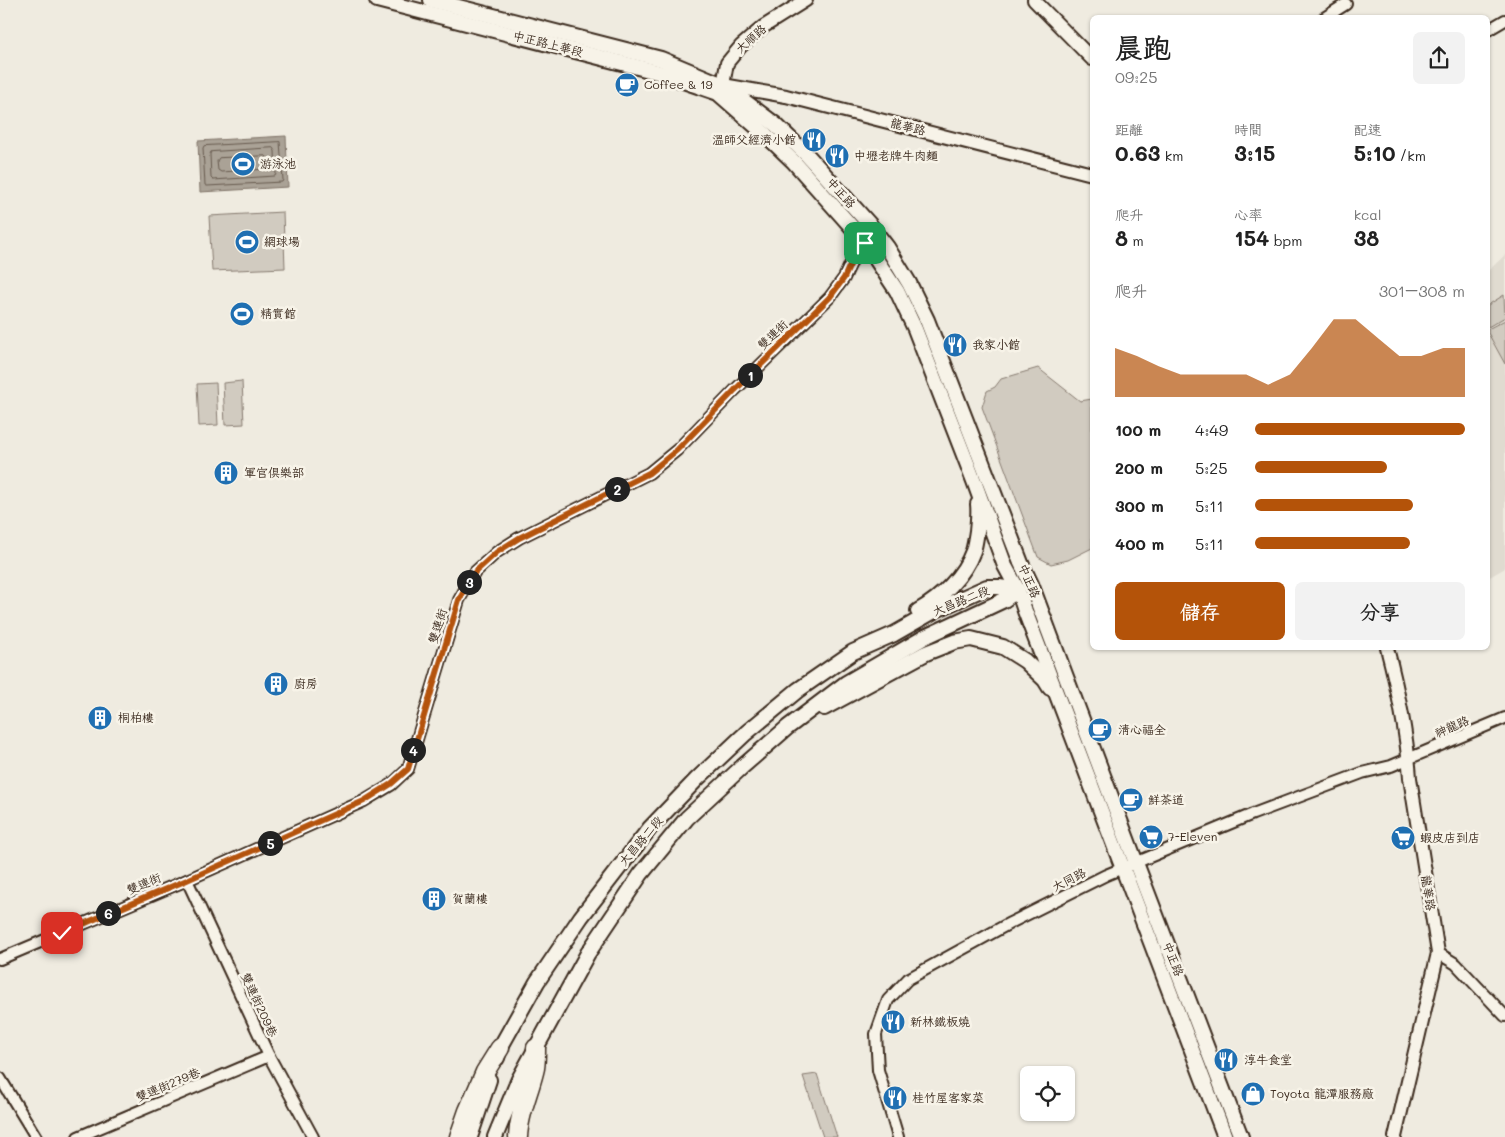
<!DOCTYPE html>
<html lang="zh-TW">
<meta charset="utf-8">
<style>
body{margin:0;font-family:Mali,"LXGW WenKai TC",sans-serif;background:#f2f2f2;color:#222;height:100vh;display:flex;flex-direction:column;font-size:19px;white-space:nowrap}
*{box-sizing:border-box;margin:0}
p{font-size:16px;color:#767676}
.icon{flex:none;width:28px;height:28px;fill:none;stroke:currentColor;stroke-width:2;stroke-linecap:round;stroke-linejoin:round}
.map{position:relative;flex:1;overflow:hidden}
.details{position:absolute;left:1090px;top:15px;width:400px;height:635px;display:flex;flex-direction:column;background:#fff;border-radius:8px;box-shadow:0 1px 4px #0004}
.details>*{flex:none}
.tools{position:absolute;left:1020px;top:1066px;display:grid;gap:10px}
.tools a{display:grid;place-items:center;width:55px;height:55px;border-radius:8px;background:#fff;box-shadow:0 1px 4px #0004;font-size:25px}
.pin{position:absolute;display:grid;place-items:center;width:42px;height:42px;color:#fff;margin:-21px;border-radius:10px;box-shadow:0 2px 8px #0006}
.km{position:absolute;width:25px;height:25px;margin:-12px;border-radius:50%;background:#222;color:#fff;font-size:14px;line-height:25px;text-align:center}
.round{display:grid;place-items:center;flex:none;width:52px;height:52px;border-radius:8px;background:#f2f2f2}
.summary{display:flex;align-items:center;justify-content:space-between;height:85px;padding:0 25px}
h1{font-size:28px;font-weight:800;line-height:38px}
.figures{display:grid;grid-template-columns:repeat(3,1fr);gap:8px;height:85px;padding:5px 25px}
.figures div{display:grid;align-content:center}
.figures b{font-size:21px;font-weight:800}
.figures small{font-size:14px;font-weight:400}
.figures p{font-size:14px}
.chart{height:140px;padding:10px 25px}
.chart p{display:flex;justify-content:space-between}
.chart svg{width:100%;height:90px;margin-top:5px;fill:#b45309;opacity:.7}
.primary-button{display:flex;gap:10px;margin-top:auto;padding:10px 25px}
.primary-button a{flex:1;height:58px;border-radius:8px;background:#b45309;color:#fff;font-size:20px;font-weight:800;line-height:58px;text-align:center}
.primary-button a+a{background:#f2f2f2;color:#222}
ul{padding:0 25px;list-style:none;font-size:16px}
li{display:grid;grid-template-columns:80px 60px 1fr;align-items:center;height:38px}
li i{height:12px;border-radius:6px;background:#b45309}
.map>svg:first-child{display:block}
</style>
<div class="map">
<svg width="1505" height="1137" viewBox="0 0 1505 1137">
<rect width="100%" height="100%" fill="#efebe0"/>
<filter id="ink" filterUnits="userSpaceOnUse"><feTurbulence type="fractalNoise" baseFrequency=".02" numOctaves="2"/><feDisplacementMap in="SourceGraphic" scale="10" xChannelSelector="R" yChannelSelector="G"/><feConvolveMatrix kernelMatrix="1 2 1 2 8 2 1 2 1" color-interpolation-filters="sRGB"/></filter>
<g filter="url(#ink)">
<!-- built -->
<path fill="#e0dbd0" d="M1505 255V568L1488 578V271Z"/>
<!-- green -->
<g fill="#d1cbc0" stroke="#867a6f">
<path d="M283 212 285 268 212 271 209 216Z"/>
<path d="M1504 295 1505 317 1488 327V305Z"/>
<path d="M1505 320V364L1488 333V329Z"/>
<path d="M1038 368 1080 401 1092 399V548L1068 560 1051 564 1038 557 982 407 987 391 995 387 1001 379Z"/>
<path d="M242 381 244 424 225 425 223 383Z"/>
<path d="M216 383 218 425 199 426 197 384Z"/>
<path d="M817 1074 837 1137H823L803 1076Z"/>
</g>
<!-- water -->
<path fill="#aaa296" stroke="#7e7266" d="M286 136 288 187 200 192 198 141Z"/>
<g fill="none" stroke-linecap="round" stroke-linejoin="round">
<!-- shore -->
<g stroke="#675a4e" stroke-width="1">
<path d="M280 142 283 180 282 182 207 186 205 185 203 148 204 146Z"/>
<path d="M273 148 275 151 276 174 275 176 213 180 211 178 210 154 211 152Z"/>
<path d="M266 156 268 158V167L267 169 221 172 218 170 217 161 219 158Z"/>
</g>
<defs>
<g id="minor">
<path d="M1324 18 1346 4"/>
<path d="M1488 30 1505 20"/>
<path d="M187 880 269 1056 313 1137"/>
<path d="M1438 953 1456 964 1505 1016"/>
<path d="M0 959 187 880 364 801 391 785 408 769 459 600 475 572 497 552 519 538 649 473 677 450 735 390 830 297 844 278 856 252 865 243 878 235"/>
<path d="M0 1078 36 1137"/>
<path d="M78 1137 269 1056"/>
<path d="M898 1137 878 1070 876 1034 888 1000 908 979 1010 923 1106 875 1253 814 1362 773 1391 766 1505 718"/>
</g>
<g id="tertiary">
<path d="M1034 0 1092 59"/>
<path d="M723 85 786 96 1092 174"/>
<path d="M718 92 723 85 727 63 741 46 763 27 806 0"/>
<path d="M1387 648C1398 690 1407 734 1410 778L1438 953 1395 1137"/>
</g>
<g id="secondary">
<path d="M377 0 657 72 718 93 766 135 794 162 858 234 874 256 897 291 915 329 974 481 1005 566 1018 590 1025 611 1225 1137"/>
<path d="M431 0 661 59 723 85 776 125 807 155 870 225 887 247 909 283 927 320 1021 563 1031 584 1136 863 1241 1137"/>
<path d="M918 611C941 598 964 576 973 551 975 545 976 537 977 531 978 521 979 513 978 504"/>
<path d="M824 708 926 653 954 642 971 639 1003 647 1025 661 1045 680 1050 688"/>
<path d="M497 1058 500 1048 537 982 581 917 615 873 650 828 697 779 746 733 798 690 853 652 894 634 936 610 987 587H999L1018 590"/>
<path d="M470 1137 489 1080"/>
<path d="M495 1137 519 1079 588 953 641 874 687 818 742 767 788 727 846 683 925 637 1004 600 1018 590"/>
</g>
<g id="motorway">
<path d="M459 1137 468 1111 485 1072 500 1048"/>
<path d="M518 1137C519 1112 530 1091 535 1068 536 1062 536 1054 536 1048"/>
</g>
</defs>
<!-- minor casing -->
<use href="#minor" stroke="#3b2a1e" stroke-width="14"/>
<!-- tertiary casing -->
<use href="#tertiary" stroke="#3b2a1e" stroke-width="16"/>
<!-- secondary casing -->
<use href="#secondary" stroke="#3b2a1e" stroke-width="18"/>
<!-- motorway casing -->
<use href="#motorway" stroke="#3b2a1e" stroke-width="21"/>
<!-- minor -->
<use href="#minor" stroke="#f7f3e8" stroke-width="10"/>
<!-- tertiary -->
<use href="#tertiary" stroke="#f7f3e8" stroke-width="12"/>
<!-- secondary -->
<use href="#secondary" stroke="#f7f3e8" stroke-width="14"/>
<!-- motorway -->
<use href="#motorway" stroke="#f7f3e8" stroke-width="18"/>
</g>
</g>
<g fill="none" stroke-linecap="round" stroke-linejoin="round" filter="url(#ink)">
<defs>
<path id="route" d="M62 933 187 880 364 801 391 784 408 769 459 600 475 572 497 552 519 538 649 473 677 450 735 390 830 297 844 278 856 252 865 243"/>
</defs>
<!-- route casing -->
<use href="#route" stroke="#fff" stroke-width="10"/>
<!-- route -->
<use href="#route" stroke="#b45309" stroke-width="6"/>
</g>
<!-- icons -->
<defs>
<symbol id="cafe-disc" viewBox="-11 -11 22 22"><circle r="9.5" fill="#1f6fb2" stroke="#f7f3e8"/><path d="M-5.5-4.5H6V0H3Q3 3.5 0 3.5H-2.5Q-5.5 3.5-5.5 0ZM3-3.2v2h1.7v-2ZM-6 4.5H4V6H-6Z" fill="#fff"/></symbol>
<symbol id="restaurant-disc" viewBox="-11 -11 22 22"><circle r="9.5" fill="#1f6fb2" stroke="#f7f3e8"/><path d="M-5-6h1v4h1v-4h1v4h1v-4h1v5L-1.5 .5V6h-2V.5L-5-1ZM5-6V6H3V1.5H1.5Q1.5-4 5-6Z" fill="#fff"/></symbol>
<symbol id="stadium-disc" viewBox="-11 -11 22 22"><circle r="9.5" fill="#1f6fb2" stroke="#f7f3e8"/><path d="M0-5a6.5 5 0 1 0 0 10a6.5 5 0 1 0 0-10ZM-3.5-1.8h7v3.6h-7Z" fill="#fff"/></symbol>
<symbol id="building-disc" viewBox="-11 -11 22 22"><circle r="9.5" fill="#1f6fb2" stroke="#f7f3e8"/><path d="M-4-6H4V6H1V3H-1V6H-4ZM-2.5-4.3h1.7v1.8h-1.7ZM.8-4.3h1.7v1.8H.8ZM-2.5-1h1.7V.8h-1.7ZM.8-1h1.7V.8H.8Z" fill="#fff"/></symbol>
<symbol id="supermarket-disc" viewBox="-11 -11 22 22"><circle r="9.5" fill="#1f6fb2" stroke="#f7f3e8"/><path d="M-6-5.5h2.5l.6 2H6L4.5 2H-2.5L-4.4-4H-6ZM-1.5 3.2a1.3 1.3 0 1 0 .1 0ZM3 3.2a1.3 1.3 0 1 0 .1 0Z" fill="#fff"/></symbol>
<symbol id="shop-disc" viewBox="-11 -11 22 22"><circle r="9.5" fill="#1f6fb2" stroke="#f7f3e8"/><path d="M-5-2.5h2.3a2.7 3.5 0 0 1 5.4 0H5L5.5 6h-11ZM-1.5-2.5h3a1.5 2.3 0 0 0-3 0Z" fill="#fff"/></symbol>
</defs>
<g fill-rule="evenodd">
<use href="#cafe-disc" x="613" y="71" width="28" height="28"/>
<use href="#restaurant-disc" x="800" y="126" width="28" height="28"/>
<use href="#restaurant-disc" x="823" y="142" width="28" height="28"/>
<use href="#stadium-disc" x="229" y="150" width="28" height="28"/>
<use href="#stadium-disc" x="233" y="228" width="28" height="28"/>
<use href="#stadium-disc" x="228" y="300" width="28" height="28"/>
<use href="#restaurant-disc" x="941" y="331" width="28" height="28"/>
<use href="#building-disc" x="212" y="459" width="28" height="28"/>
<use href="#building-disc" x="262" y="670" width="28" height="28"/>
<use href="#building-disc" x="86" y="704" width="28" height="28"/>
<use href="#cafe-disc" x="1086" y="716" width="28" height="28"/>
<use href="#cafe-disc" x="1117" y="786" width="28" height="28"/>
<use href="#supermarket-disc" x="1137" y="823" width="28" height="28"/>
<use href="#supermarket-disc" x="1389" y="824" width="28" height="28"/>
<use href="#building-disc" x="420" y="885" width="28" height="28"/>
<use href="#restaurant-disc" x="879" y="1008" width="28" height="28"/>
<use href="#restaurant-disc" x="1212" y="1046" width="28" height="28"/>
<use href="#shop-disc" x="1239" y="1080" width="28" height="28"/>
<use href="#restaurant-disc" x="881" y="1084" width="28" height="28"/>
</g>
<g text-anchor="middle" stroke-width="5" stroke-linejoin="round" paint-order="stroke">
<!-- street labels -->
<g font-size="12" fill="#3b2a1e" stroke="#f7f3e8">
<text transform="translate(751 39) rotate(-42)" y="4">大順路</text>
<text transform="translate(548 44) rotate(14)" y="4">中正路上華段</text>
<text transform="translate(908 127) rotate(14)" y="4">龍華路</text>
<text transform="translate(841 193) rotate(48)" y="4">中正路</text>
<text transform="translate(773 335) rotate(-44)" y="4">雙連街</text>
<text transform="translate(1029 581) rotate(67)" y="4">中正路</text>
<text transform="translate(961 601) rotate(-22)" y="4">大昌路二段</text>
<text transform="translate(438 626) rotate(-73)" y="4">雙連街</text>
<text transform="translate(1452 727) rotate(-23)" y="4">神龍路</text>
<text transform="translate(641 841) rotate(-50)" y="4">大昌路二段</text>
<text transform="translate(1069 880) rotate(-27)" y="4">大同路</text>
<text transform="translate(144 884) rotate(-23)" y="4">雙連街</text>
<text transform="translate(1428 893) rotate(81)" y="4">龍華路</text>
<text transform="translate(1173 959) rotate(69)" y="4">中正路</text>
<text transform="translate(259 1005) rotate(65)" y="4">雙連街209巷</text>
<text transform="translate(168 1085) rotate(-23)" y="4">雙連街279巷</text>
</g>
<!-- poi labels -->
<g font-size="12" fill="#3b2a1e" stroke="#f7f3e8" text-anchor="start">
<text x="644" y="89">Coffee &amp; 19</text>
<text x="796" y="144" text-anchor="end">温師父經濟小館</text>
<text x="854" y="160">中壢老牌牛肉麵</text>
<text x="260" y="168">游泳池</text>
<text x="264" y="246">網球場</text>
<text x="260" y="318">精實館</text>
<text x="972" y="349">我家小館</text>
<text x="244" y="477">軍官俱樂部</text>
<text x="294" y="688">廚房</text>
<text x="118" y="722">桐柏樓</text>
<text x="1118" y="734">清心福全</text>
<text x="1148" y="804">鮮茶道</text>
<text x="1168" y="841">7-Eleven</text>
<text x="1420" y="842">蝦皮店到店</text>
<text x="452" y="903">賀蘭樓</text>
<text x="910" y="1026">新林鐵板燒</text>
<text x="1244" y="1064">淳牛食堂</text>
<text x="1270" y="1098">Toyota 龍潭服務廠</text>
<text x="912" y="1102">桂竹屋客家菜</text>
</g>
</g>
</svg>
<div class="tools">
<a><svg class="icon" aria-label="locate" viewBox="0 0 24 24"><circle cx="12" cy="12" r="6"/><path d="M12 2v4M12 18v4M2 12h4M18 12h4"/></svg></a>
</div>
<div class="pin" style="left:865px;top:243px;background:#1e9e55"><svg class="icon" aria-label="arrive" viewBox="0 0 24 24"><path d="M6 21V4h12l-3 4 3 4H6"/></svg></div>
<div class="pin" style="left:62px;top:933px;background:#d93025"><svg class="icon" aria-label="check" viewBox="0 0 24 24"><path d="M5 12l5 5 9-10"/></svg></div>
<b class="km" style="left:750px;top:375px">1</b>
<b class="km" style="left:617px;top:489px">2</b>
<b class="km" style="left:469px;top:582px">3</b>
<b class="km" style="left:413px;top:750px">4</b>
<b class="km" style="left:270px;top:843px">5</b>
<b class="km" style="left:108px;top:913px">6</b>
<section class="details">
<div class="summary"><div><h1>晨跑</h1><p>09:25</p></div><a class="round"><svg class="icon" aria-label="share" viewBox="0 0 24 24"><path d="M12 15V3M7 8l5-5 5 5M5 13v7h14v-7"/></svg></a></div>
<div class="figures">
<div><p>距離</p><b>0.63<small> km</small></b></div>
<div><p>時間</p><b>3:15</b></div>
<div><p>配速</p><b>5:10<small> /km</small></b></div>
</div>
<div class="figures">
<div><p>爬升</p><b>8<small> m</small></b></div>
<div><p>心率</p><b>154<small> bpm</small></b></div>
<div><p>kcal</p><b>38</b></div>
</div>
<div class="chart"><p><span>爬升</span>301–308 m</p>
<svg viewBox="0 0 160 44" preserveAspectRatio="none"><path d="M0 44V20L10 24L20 29L30 33L40 33L50 33L60 33L70 38L80 33L90 20L100 6L110 6L120 15L130 24L140 24L150 20L160 20V44z"/></svg>
</div>
<ul>
<li><b>100 m</b>4:49<i style="width:100%"></i></li>
<li><b>200 m</b>5:25<i style="width:63%"></i></li>
<li><b>300 m</b>5:11<i style="width:75%"></i></li>
<li><b>400 m</b>5:11<i style="width:74%"></i></li>
</ul>
<div class="primary-button"><a>儲存</a><a>分享</a></div>
</section>
</div>
